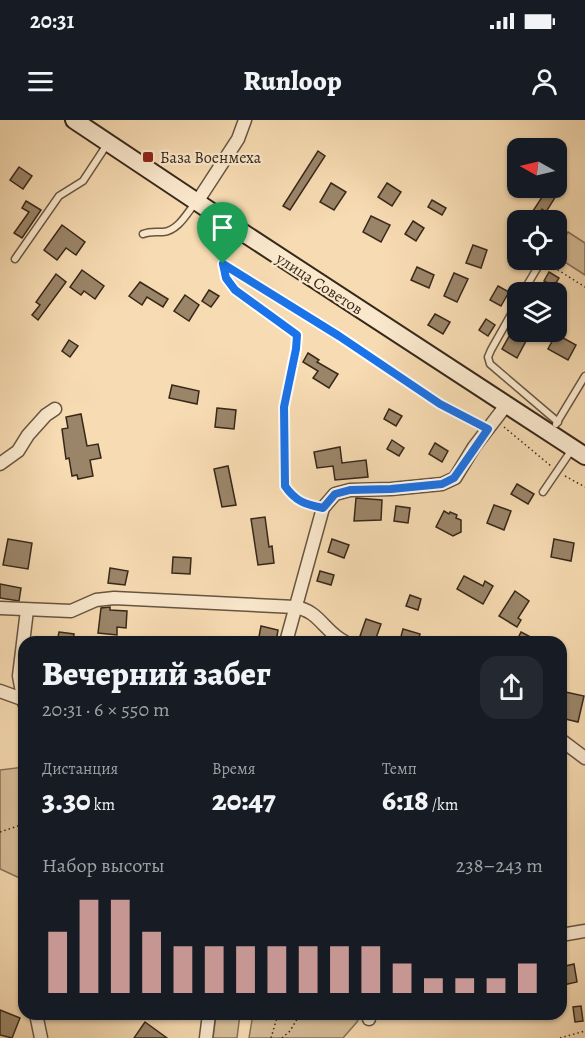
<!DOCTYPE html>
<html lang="ru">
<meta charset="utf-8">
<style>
body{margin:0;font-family:Alegreya,serif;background:#242831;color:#f1f3f6;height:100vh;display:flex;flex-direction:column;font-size:22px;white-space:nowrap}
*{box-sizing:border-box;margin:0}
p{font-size:20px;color:#9ea1a6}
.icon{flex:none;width:33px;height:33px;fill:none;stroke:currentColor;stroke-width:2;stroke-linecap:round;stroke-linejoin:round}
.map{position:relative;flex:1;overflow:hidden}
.details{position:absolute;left:18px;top:516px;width:549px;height:384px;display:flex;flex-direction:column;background:#171b24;border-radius:18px;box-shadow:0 2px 4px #0004}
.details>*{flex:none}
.needle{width:39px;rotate:278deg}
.buttons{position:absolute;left:507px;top:18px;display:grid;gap:12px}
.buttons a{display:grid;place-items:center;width:60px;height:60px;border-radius:12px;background:#171b24;box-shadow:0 2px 4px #0004;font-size:30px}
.pin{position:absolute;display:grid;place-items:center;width:51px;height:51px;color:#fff;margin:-62px -26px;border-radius:50% 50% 50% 0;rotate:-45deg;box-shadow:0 0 6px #0007}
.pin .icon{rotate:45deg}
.round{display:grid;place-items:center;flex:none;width:63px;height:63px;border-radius:18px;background:#242831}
.overview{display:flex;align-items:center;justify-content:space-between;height:102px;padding:0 24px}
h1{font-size:33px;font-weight:800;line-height:45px}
.figures{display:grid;grid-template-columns:repeat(3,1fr);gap:9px;height:102px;padding:6px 24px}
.figures div{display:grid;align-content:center}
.figures b{font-size:30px;font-weight:800}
.figures small{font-size:16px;font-weight:400}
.figures p{font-size:16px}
.chart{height:168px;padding:12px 24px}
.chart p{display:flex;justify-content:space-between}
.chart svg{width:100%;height:108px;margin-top:6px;stroke:#c59692;stroke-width:6}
.status{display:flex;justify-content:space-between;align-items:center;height:42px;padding:0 30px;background:#171b24;direction:ltr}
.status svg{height:16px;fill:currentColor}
header{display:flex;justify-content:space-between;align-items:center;height:78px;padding:0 24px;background:#171b24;font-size:27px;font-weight:800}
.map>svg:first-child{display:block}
</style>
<div class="status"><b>20:31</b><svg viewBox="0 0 49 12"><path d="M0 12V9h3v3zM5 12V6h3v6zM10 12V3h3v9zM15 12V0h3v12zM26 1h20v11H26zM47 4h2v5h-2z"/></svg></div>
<header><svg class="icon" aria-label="menu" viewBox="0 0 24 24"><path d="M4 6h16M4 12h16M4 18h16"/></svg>Runloop<svg class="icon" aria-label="person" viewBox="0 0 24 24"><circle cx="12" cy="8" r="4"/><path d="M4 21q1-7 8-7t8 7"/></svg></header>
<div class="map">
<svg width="585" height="918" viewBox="0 0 585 918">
<rect width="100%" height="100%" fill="#f7dbb2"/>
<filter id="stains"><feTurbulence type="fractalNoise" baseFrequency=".00333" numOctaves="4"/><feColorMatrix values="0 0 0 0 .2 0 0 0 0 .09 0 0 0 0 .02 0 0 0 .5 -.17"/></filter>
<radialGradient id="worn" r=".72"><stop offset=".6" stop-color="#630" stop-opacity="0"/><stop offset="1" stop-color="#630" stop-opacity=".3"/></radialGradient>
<!-- green -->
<g fill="#d6bd98" stroke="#867259" stroke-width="1.5">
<path d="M568 112 585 123V155L557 137V130Z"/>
<path d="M24 647V760L0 749V650Z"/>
<path d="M216 894H240L237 918H213Z"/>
<path d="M246 894H361L357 902 343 918H249L252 900Z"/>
</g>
<!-- building -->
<g fill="#9b8569" stroke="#37281a" stroke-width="1.5">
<path d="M318 31 325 36 290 90 283 86Z"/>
<path d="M19 47 32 56 23 69 10 60Z"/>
<path d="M556 54 566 60 546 92 542 89 536 100H527L548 68H556Z"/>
<path d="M331 63 346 72 334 90 320 82Z"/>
<path d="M387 63 401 72 392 86 378 77Z"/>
<path d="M432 80 446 88 442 95 428 87Z"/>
<path d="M26 81 41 90 22 118 14 113 29 92 22 88Z"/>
<path d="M371 96 390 105 381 122 363 112Z"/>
<path d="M413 101 424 108 416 121 405 114Z"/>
<path d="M62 105 85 122 76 135 66 128 57 140 44 130Z"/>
<path d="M473 125 487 130 481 148 466 143Z"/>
<path d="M417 147 434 155 429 168 411 160Z"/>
<path d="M82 150 104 166 95 179 84 171 81 175 70 167Z"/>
<path d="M549 152 559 158 554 166 544 161Z"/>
<path d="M454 153 468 159 457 182 444 176Z"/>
<path d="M56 154 66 162 38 200 32 195 40 185 36 182Z"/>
<path d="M140 162 168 179 163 187 147 177 142 185 129 176Z"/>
<path d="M498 166 509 172 501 186 490 180Z"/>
<path d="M209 170 219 176 211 187 202 181Z"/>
<path d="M185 175 199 185 189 201 174 191Z"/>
<path d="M435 194 450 202 443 214 428 205Z"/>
<path d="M486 199 495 205 488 216 479 210Z"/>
<path d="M512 211 527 219 517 238 502 229Z"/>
<path d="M556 214 576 225 568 240 548 229Z"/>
<path d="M69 220 78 226 70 237 62 231Z"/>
<path d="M308 233 319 240 317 242 338 254 329 268 313 258 318 251 303 242Z"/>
<path d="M172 265 199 271 197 284 169 278Z"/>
<path d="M217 288 236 290 234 309 215 307Z"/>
<path d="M389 289 402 296 396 306 384 299Z"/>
<path d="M81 294 87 326 98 324 101 338 90 340 93 356 78 359 77 355 72 356 69 338 66 339 62 309 68 308 66 297Z"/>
<path d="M392 320 404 328 399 336 387 329Z"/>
<path d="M435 323 448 331 442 342 429 334Z"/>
<path d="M340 327 342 343 366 340 368 357 335 360 333 346 317 348 314 332Z"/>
<path d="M228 346 236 385 222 387 214 349Z"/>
<path d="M517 364 534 374 528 384 511 374Z"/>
<path d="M356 378 382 380 381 400 354 401Z"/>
<path d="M494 385 511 391 504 410 487 403Z"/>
<path d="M396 386 410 388 408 403 394 401Z"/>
<path d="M444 391 449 394 450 392 457 395 456 398 461 400V412L453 416 436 407Z"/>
<path d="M265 397 269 427 272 426 274 443 258 445 251 399Z"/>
<path d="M8 419 32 423 28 449 3 445Z"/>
<path d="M332 419 349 425 344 438 328 432Z"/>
<path d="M554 419 574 423 571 441 551 437Z"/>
<path d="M173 437 191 438 190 454 172 453Z"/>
<path d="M110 448 128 451 125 465 108 463Z"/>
<path d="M320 451 334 455 331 465 317 461Z"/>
<path d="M464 456 483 466 485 461 493 466 483 484 457 469Z"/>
<path d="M0 464 21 468 19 481 0 478Z"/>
<path d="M515 471 529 481 518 498 521 500 517 507 499 496Z"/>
<path d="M410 475 421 479 418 490 406 486Z"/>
<path d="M110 487V490L127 491 126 508 117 507V515L98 513 101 488Z"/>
<path d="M366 499 381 504 375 521 360 516Z"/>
<path d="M261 506 278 510 276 522H258Z"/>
<path d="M403 509 420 514 418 522 400 520Z"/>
<path d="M59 512 74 514 73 522H57Z"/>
<path d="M521 512 540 522H516Z"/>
<path d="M561 571 584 576 578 602 561 598Z"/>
<path d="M574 844 577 862 563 865 561 847Z"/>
<path d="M581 886 583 901 575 902 573 887Z"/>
<path d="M0 890 20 898 12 918 0 915Z"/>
<path d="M145 902 167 918H134Z"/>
</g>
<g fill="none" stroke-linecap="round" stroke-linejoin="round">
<defs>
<g id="service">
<path d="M143 114C150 111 155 112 163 112 178 111 187 93 196 82"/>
<path d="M15 139 59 76 83 61 108 23"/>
<path d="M523 172 542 140"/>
<path d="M518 182 491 230 488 237 490 244 558 302"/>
<path d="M292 246 284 287 285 366C296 382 305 384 323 388"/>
<path d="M556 304 585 256"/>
<path d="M543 372 573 328"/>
</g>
<g id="minor">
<path d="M197 82 238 19 245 0"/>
<path d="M0 344 18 331 28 315 46 295 55 289"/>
<path d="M0 488 71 491 96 480 114 478 295 487C320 491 324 512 345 522"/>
<path d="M286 522 323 388 335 374 350 370 391 369 442 364 455 358 474 327 507 284"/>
<path d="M0 571 22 579"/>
<path d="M24 583 19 556 27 490"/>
<path d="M561 620 585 638"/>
<path d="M561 815 585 811"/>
<path d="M36 894 41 918"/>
<path d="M369 899V894"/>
<path d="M206 918 209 894"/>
</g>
<path id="secondary" d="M74 0 239 110 585 336"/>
</defs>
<!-- service casing -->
<use href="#service" stroke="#675540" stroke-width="9"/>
<!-- minor casing -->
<use href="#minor" stroke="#675540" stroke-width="15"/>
<!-- secondary casing -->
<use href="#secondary" stroke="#37281a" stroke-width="20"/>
<!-- path -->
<g stroke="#37281a" stroke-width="1.5" stroke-dasharray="1.5 3" stroke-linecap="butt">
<path d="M239 126C232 130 224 136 223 144 220 169 278 202 297 215L294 239"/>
<path d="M223 144 338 216 440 283 476 303"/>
<path d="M550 145 585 167"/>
<path d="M504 307 551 346"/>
<path d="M565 356 585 367"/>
<path d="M0 712 24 704"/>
<path d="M271 918 278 894"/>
<path d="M282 918 290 911 300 894"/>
<path d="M560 918 585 911"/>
</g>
<!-- service -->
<use href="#service" stroke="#fae8cd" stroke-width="6"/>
<!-- minor -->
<use href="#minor" stroke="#fae8cd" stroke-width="12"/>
<!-- secondary -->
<use href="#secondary" stroke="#fae8cd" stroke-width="16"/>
</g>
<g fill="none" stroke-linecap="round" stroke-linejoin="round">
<defs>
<path id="route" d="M223 144 339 216 440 284 488 309 454 358 442 364 391 369 350 370 335 374 323 388C305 384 296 382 285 366L284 287 296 229 297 215 235 170 226 158Z"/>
</defs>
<!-- route casing -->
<use href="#route" stroke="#fff" stroke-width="12"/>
<!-- route -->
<use href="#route" stroke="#1a73e8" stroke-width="8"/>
</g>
<!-- markers -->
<rect fill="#8f2418" stroke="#fae8cd" stroke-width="2" x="142" y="31" width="12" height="12" rx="3"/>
<g text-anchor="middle" stroke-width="4.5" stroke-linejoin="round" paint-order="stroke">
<!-- poi labels -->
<g font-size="16" fill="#37281a" stroke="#fae8cd" text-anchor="start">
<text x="160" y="43">База Военмеха</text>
</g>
<!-- street labels -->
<g font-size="16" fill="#37281a" stroke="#fae8cd">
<text transform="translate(320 163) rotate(33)" y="6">улица Советов</text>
</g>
</g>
<rect width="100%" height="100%" filter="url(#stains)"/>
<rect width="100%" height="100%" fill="url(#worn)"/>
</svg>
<div class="buttons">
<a><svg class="needle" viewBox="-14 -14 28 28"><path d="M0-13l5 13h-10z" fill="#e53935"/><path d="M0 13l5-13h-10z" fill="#9ea1a6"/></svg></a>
<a><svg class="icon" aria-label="locate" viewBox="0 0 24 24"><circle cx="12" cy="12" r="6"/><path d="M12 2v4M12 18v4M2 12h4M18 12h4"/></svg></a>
<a><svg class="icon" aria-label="layers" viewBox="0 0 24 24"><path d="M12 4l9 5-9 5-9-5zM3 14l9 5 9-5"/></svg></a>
</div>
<div class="pin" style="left:223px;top:144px;background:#1e9e55"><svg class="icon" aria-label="arrive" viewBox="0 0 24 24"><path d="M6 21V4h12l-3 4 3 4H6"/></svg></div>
<section class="details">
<div class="overview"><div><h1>Вечерний забег</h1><p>20:31 · 6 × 550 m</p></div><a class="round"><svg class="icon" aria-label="share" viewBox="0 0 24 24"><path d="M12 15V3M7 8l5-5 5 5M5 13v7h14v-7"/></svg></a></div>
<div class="figures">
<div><p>Дистанция</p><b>3.30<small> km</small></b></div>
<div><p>Время</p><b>20:47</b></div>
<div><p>Темп</p><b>6:18<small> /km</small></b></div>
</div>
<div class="chart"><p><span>Набор высоты</span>238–243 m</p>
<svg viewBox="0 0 160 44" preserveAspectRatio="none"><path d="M5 44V19M15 44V6M25 44V6M35 44V19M45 44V25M55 44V25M65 44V25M75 44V25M85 44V25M95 44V25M105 44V25M115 44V32M125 44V38M135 44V38M145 44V38M155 44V32"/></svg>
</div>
</section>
</div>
